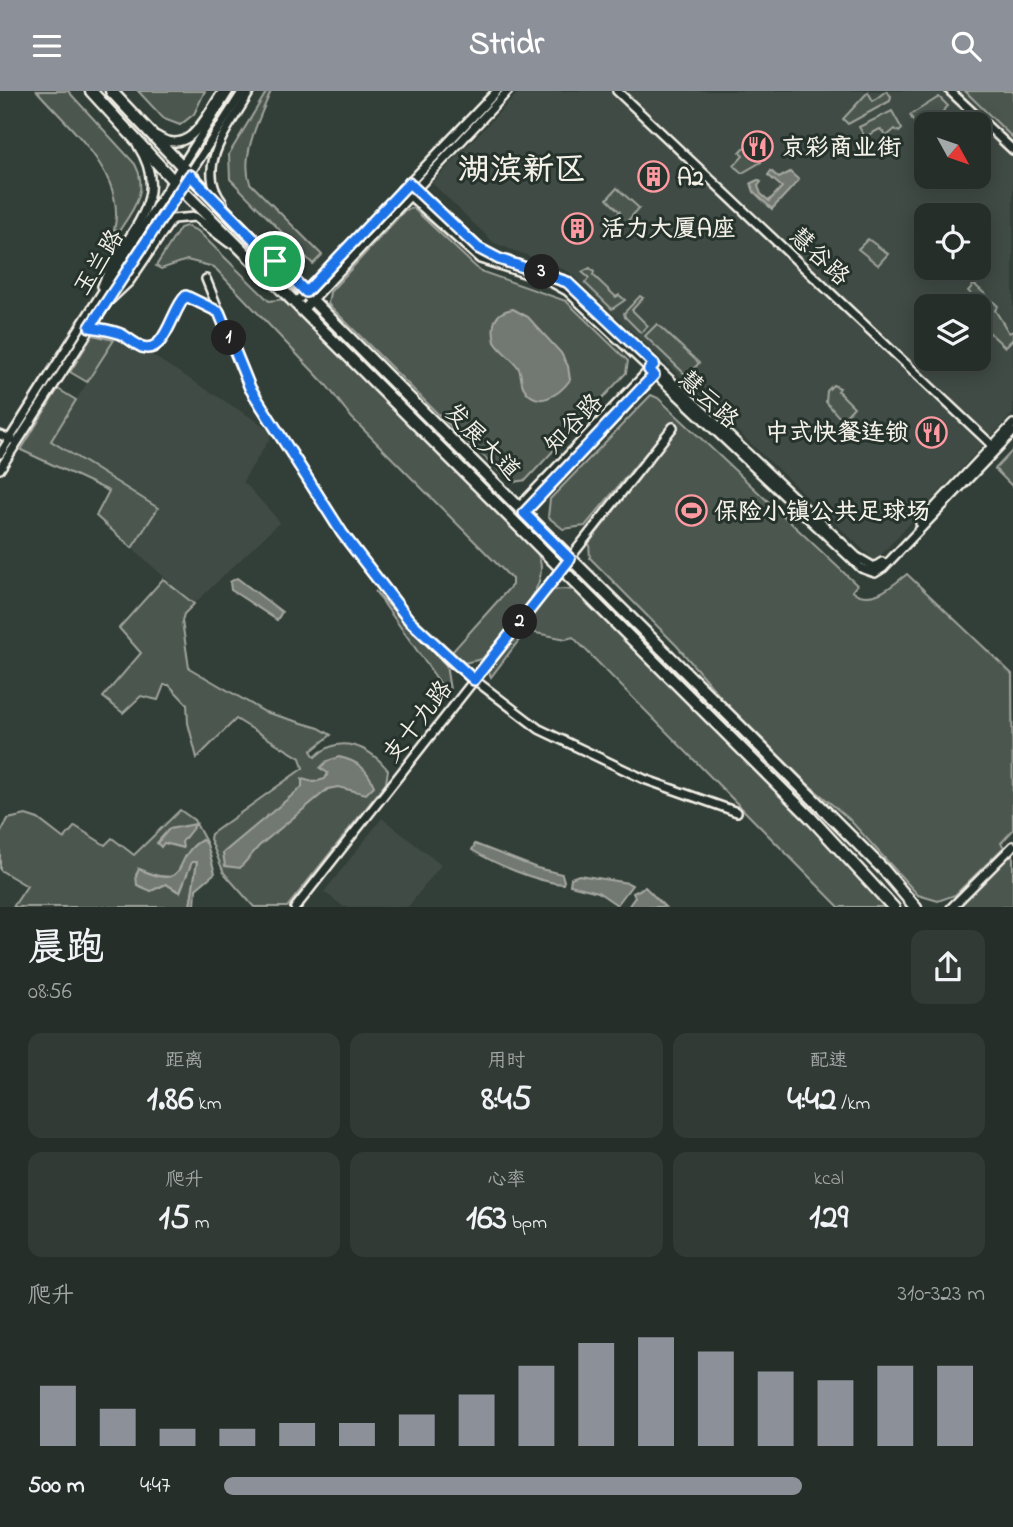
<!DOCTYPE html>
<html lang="zh">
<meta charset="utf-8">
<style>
body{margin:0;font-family:"Indie Flower","LXGW WenKai TC",sans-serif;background:#323a36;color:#f1f3f6;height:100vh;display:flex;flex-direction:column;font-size:26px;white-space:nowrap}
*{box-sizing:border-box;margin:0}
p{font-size:23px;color:#a4a8a8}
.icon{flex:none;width:38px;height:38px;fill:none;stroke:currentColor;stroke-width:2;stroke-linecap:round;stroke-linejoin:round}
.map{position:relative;height:816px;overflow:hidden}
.details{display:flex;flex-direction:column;background:#262e2a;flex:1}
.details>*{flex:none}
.needle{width:46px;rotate:130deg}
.tools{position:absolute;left:914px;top:21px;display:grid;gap:14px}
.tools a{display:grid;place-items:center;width:77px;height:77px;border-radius:14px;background:#262e2a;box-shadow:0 4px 18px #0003,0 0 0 2px #424a47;font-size:35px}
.pin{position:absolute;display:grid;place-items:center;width:60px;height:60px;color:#fff;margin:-30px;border:4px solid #fff;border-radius:50%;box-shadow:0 2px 7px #0007}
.km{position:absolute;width:35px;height:35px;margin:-18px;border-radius:50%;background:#222;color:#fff;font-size:19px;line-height:35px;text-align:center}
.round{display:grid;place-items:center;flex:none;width:74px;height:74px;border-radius:14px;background:#323a36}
.overview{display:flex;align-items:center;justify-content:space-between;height:119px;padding:0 28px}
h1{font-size:38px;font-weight:800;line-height:52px}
.figures{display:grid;grid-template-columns:repeat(3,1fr);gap:10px;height:119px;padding:7px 28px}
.figures div{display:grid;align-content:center;border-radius:14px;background:#323a36;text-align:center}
.figures b{font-size:35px;font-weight:800}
.figures small{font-size:19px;font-weight:400}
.figures p{font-size:19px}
.chart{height:196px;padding:14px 28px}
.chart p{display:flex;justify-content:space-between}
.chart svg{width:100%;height:126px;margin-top:7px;stroke:#8c9099;stroke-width:6}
ul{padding:0 28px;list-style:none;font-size:23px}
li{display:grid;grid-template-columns:112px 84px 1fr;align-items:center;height:52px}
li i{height:18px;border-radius:9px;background:#8c9099}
header{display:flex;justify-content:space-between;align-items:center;height:91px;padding:0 28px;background:#8c9099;color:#fff;font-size:32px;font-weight:800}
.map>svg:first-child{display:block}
</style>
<header><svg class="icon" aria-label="menu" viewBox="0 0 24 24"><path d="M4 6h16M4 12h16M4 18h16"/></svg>Stridr<svg class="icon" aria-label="search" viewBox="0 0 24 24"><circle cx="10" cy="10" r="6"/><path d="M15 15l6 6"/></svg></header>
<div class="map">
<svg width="1013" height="817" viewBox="0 0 1013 817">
<rect width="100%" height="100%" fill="#323e38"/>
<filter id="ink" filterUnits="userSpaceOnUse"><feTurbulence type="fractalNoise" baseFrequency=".0143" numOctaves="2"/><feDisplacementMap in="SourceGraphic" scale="14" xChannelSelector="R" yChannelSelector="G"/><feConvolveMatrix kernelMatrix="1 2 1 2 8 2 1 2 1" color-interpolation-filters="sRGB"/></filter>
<g filter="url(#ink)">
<!-- built -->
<g fill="#404b44" fill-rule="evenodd">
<path d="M520 0H1013V322L875 470 568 180 494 152 432 92ZM926 33H978V86H926ZM926 124H978V177H926ZM926 215H978V268H926Z"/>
<path d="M118 243 274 341 243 390 280 431 194 513 132 457 158 418 50 350Z"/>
<path d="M382 727 441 774 408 816H344L324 801Z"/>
</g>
<!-- green -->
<g fill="#4c564f" stroke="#a0a49c" stroke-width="2">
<path d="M37 0H68L135 73C149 99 134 118 119 140L114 139C128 84 69 37 37 0Z"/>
<path d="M138 0H205L194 23 180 34 164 28Z"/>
<path d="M267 0H271C260 26 240 64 250 92L322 164 313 173 230 88 229 63Z"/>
<path d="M886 0 891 5 890 10 848 33 843 28 868 1 873 10Z"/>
<path d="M965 0H1013V47Z"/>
<path d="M939 6 948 15 931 33H926L921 44 910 24Z"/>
<path d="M892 20 902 38 899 41 895 38 887 45 880 38 865 46 859 36Z"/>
<path d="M745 56 761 71 742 82 734 75 743 65 740 61Z"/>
<path d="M617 97 639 117 619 140 610 132 620 121 607 108Z"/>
<path d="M413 117 480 180 566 210 628 270 626 282 526 389 514 391 509 388 446 331 328 213 330 201 405 119Z"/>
<path d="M186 135 198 140 269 210 285 208 537 462C556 495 503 543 482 568L464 572 451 562 512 494V488L352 327 327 295 214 176 187 169 161 178 156 175 180 137Z"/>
<path d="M868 148 888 163 878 174 858 158Z"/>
<path d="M590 177 594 181 593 184 616 206 619 204 625 209 612 218 585 192 589 187 582 181Z"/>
<path d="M974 193 998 215 995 219 1009 242 1013 240V248L1005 256 978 231 981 212 968 200Z"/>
<path d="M640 205 643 207 632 219 648 235 641 242 625 226 624 222Z"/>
<path d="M657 233 699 272 687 285 645 245Z"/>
<path d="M93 244 114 249 87 291 70 281Z"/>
<path d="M833 294 840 297 838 300 854 316 844 327 838 325 826 311 827 300Z"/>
<path d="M58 298 76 309 51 350 158 417 132 457 96 425 109 400 21 359Z"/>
<path d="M651 304 658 307 857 494 852 500C872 514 891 496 907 483L1012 583 1013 739 1001 752 1004 756 955 804 938 810 918 804 849 728 809 694 724 610 677 555 590 467 589 452 678 337 671 332 585 435 563 438 548 426 550 408Z"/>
<path d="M1013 359V396L995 378Z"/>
<path d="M163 488 194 513 184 523 182 530 189 577 265 621 319 637 331 644 311 660 315 666C339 643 368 654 388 679L386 692 287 816H254L224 782 210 748 211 743 303 677 300 667 236 628 197 667 188 632 187 613 169 594H164L158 609 141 605 123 622 103 606 141 562 119 537Z"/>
<path d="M564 498 574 499 840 765 885 816H839L573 546 566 548 526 540 491 586 488 579 546 506 553 499Z"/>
<path d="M375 500 446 574 450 599 447 602Z"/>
<path d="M180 719 194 729 207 753 202 749 174 786 157 785 139 778 151 800 166 793 177 800 192 771H197L190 816H13L27 795 0 779V743L8 728 26 724 38 728 64 748 75 735 105 754 112 747 134 764Z"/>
<path d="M1013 758V816L957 817 960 812Z"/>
</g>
<!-- water -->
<g fill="#727972" stroke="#a6a9a1" stroke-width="2">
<path d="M771 80 779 87 790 81 799 89 772 118 754 101 751 92 758 89 761 91 758 95 761 103 769 110 782 96 768 84Z"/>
<path d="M513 218 528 226 561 262 568 275 570 289C559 304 537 319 524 297 520 291 522 282 518 276 511 266 501 261 495 251 491 233 494 221 513 218Z"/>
<path d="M237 487 282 521 277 529 231 499 230 491Z"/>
<path d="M339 666C357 670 367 677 374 695L366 703 338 696 328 698 259 755 240 777 225 775 223 762 302 696V688L314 691 325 688 328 682 320 677 327 670Z"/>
<path d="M196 733 182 751 183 757 164 752 161 756 157 752 169 738Z"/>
<path d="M202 749 207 753 215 782 196 798 195 816H190L197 771H192L180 801 166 793 151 800 137 794 136 784 139 778C193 802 170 766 202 749Z"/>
<path d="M475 753 537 777 562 783 564 790 563 793C537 791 495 773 472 759Z"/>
<path d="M579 784 628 792 632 794 617 814 598 801 570 794 571 787Z"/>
<path d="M645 796 665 816H628L635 806 633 802Z"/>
</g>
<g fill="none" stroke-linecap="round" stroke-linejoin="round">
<defs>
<g id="minor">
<path d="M617 0 996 358"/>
<path d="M950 0 1013 59"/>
<path d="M157 45C190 67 206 24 223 0"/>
<path d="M409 91 480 158 499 168 567 191 857 466 874 476 882 471"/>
<path d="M402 98 480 168 549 190 567 200 861 477 875 482 883 477 1013 341"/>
<path d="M223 112C192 74 233 33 250 0"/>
<path d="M206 188 250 297 342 442 409 529 450 570 539 638 644 688 737 721"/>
<path d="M102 195C120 145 175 112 138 55"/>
<path d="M111 208 129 191 172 128 195 126 229 152"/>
<path d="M295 212 497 0"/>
<path d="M303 219 508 0"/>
<path d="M90 235C100 238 113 239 123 244 129 248 135 253 142 256 166 264 172 217 186 205L218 221"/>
<path d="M0 344 13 349"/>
<path d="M0 363 229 0"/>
<path d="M0 378 243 0"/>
<path d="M519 416 652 276"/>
<path d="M524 422 656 282"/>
<path d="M920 432 1013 333"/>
<path d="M295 817 673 336"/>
<path d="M951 817 1013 755"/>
</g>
<g id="major">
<path d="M91 0 180 97 809 725 894 817"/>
<path d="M111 0C361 267 626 519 883 778L916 817"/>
</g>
</defs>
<!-- minor casing -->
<use href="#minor" stroke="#f4f1e8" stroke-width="12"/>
<!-- major casing -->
<use href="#major" stroke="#f4f1e8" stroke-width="15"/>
<!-- minor -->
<use href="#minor" stroke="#26332d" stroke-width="7"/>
<!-- major -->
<use href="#major" stroke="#26332d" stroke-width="10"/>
</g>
</g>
<g fill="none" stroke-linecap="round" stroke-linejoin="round" filter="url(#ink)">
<defs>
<path id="route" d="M190 84 306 201 409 92 478 157 499 168 567 191 654 273 649 279 654 284 524 422 570 468 474 589 409 529 342 442 250 297 219 221 186 205C172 217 166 264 142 256 135 253 129 248 123 244 113 239 100 238 90 236Z"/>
</defs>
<!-- route casing -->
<use href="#route" stroke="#fff" stroke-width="14"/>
<!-- route -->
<use href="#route" stroke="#1a73e8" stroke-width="9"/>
</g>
<!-- icons -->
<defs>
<symbol id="restaurant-ring" viewBox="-11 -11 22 22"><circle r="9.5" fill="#26332d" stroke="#ff9aa2" stroke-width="1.5"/><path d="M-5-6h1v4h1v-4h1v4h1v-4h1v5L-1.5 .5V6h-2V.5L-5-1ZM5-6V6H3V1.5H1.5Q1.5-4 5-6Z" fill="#ff9aa2"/></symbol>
<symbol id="building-ring" viewBox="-11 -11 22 22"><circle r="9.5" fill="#26332d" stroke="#ff9aa2" stroke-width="1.5"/><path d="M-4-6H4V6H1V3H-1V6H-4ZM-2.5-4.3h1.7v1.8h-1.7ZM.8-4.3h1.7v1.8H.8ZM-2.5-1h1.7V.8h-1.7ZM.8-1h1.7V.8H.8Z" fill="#ff9aa2"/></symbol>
<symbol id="stadium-ring" viewBox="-11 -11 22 22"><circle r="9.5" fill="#26332d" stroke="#ff9aa2" stroke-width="1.5"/><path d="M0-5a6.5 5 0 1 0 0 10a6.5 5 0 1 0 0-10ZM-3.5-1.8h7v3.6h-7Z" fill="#ff9aa2"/></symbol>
</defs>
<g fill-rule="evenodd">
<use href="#restaurant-ring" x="740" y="38" width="35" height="35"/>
<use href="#building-ring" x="636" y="68" width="35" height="35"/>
<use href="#building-ring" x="560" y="120" width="35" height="35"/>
<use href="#restaurant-ring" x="914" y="324" width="35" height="35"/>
<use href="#stadium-ring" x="674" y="402" width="35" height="35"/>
</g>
<g text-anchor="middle" stroke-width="6" stroke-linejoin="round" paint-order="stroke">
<!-- poi labels -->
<g font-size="24" font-weight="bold" fill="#f4f1e8" stroke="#26332d" text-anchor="start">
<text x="781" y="64">京彩商业街</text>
<text x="677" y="94">A2</text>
<text x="601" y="145">活力大厦A座</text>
<text x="909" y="349" text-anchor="end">中式快餐连锁</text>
<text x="714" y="428">保险小镇公共足球场</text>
</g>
<!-- street labels -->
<g font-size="24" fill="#f4f1e8" stroke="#26332d">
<text transform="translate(820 165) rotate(43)" y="8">慧谷路</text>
<text transform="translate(98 171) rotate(-58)" y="8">玉兰路</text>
<text transform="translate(709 308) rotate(43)" y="8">慧云路</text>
<text transform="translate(573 332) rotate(-46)" y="8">知谷路</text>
<text transform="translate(483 350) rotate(45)" y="8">发展大道</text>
<text transform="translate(417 630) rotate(-52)" y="8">支十九路</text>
</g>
<!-- district labels -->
<g font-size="32" font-weight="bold" fill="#f4f1e8" stroke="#26332d">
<text x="522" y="88">湖滨新区</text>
</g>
</g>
</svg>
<div class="tools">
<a><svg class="needle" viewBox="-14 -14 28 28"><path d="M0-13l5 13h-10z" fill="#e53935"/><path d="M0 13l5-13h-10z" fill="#a4a8a8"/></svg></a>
<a><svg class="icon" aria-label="locate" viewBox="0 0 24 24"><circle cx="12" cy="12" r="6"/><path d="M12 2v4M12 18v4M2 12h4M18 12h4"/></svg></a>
<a><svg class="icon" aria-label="layers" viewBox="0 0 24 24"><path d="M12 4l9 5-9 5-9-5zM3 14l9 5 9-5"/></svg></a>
</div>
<div class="pin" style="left:275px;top:170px;background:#1e9e55"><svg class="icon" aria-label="arrive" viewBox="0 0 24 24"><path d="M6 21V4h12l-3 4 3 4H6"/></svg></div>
<b class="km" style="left:229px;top:247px">1</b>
<b class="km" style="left:520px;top:531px">2</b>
<b class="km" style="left:542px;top:181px">3</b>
</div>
<section class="details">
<div class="overview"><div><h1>晨跑</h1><p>08:56</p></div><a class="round"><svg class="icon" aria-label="share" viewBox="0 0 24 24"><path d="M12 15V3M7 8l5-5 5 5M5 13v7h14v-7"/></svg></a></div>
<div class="figures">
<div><p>距离</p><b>1.86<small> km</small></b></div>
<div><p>用时</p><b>8:45</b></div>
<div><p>配速</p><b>4:42<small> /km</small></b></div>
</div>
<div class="figures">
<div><p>爬升</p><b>15<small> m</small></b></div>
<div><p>心率</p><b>163<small> bpm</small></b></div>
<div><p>kcal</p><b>129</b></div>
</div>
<div class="chart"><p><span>爬升</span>310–323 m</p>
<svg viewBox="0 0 160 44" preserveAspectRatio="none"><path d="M5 44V23M15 44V31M25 44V38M35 44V38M45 44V36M55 44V36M65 44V33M75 44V26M85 44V16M95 44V8M105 44V6M115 44V11M125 44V18M135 44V21M145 44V16M155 44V16"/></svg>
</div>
<ul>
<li><b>500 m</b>4:47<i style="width:76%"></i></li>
</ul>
</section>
